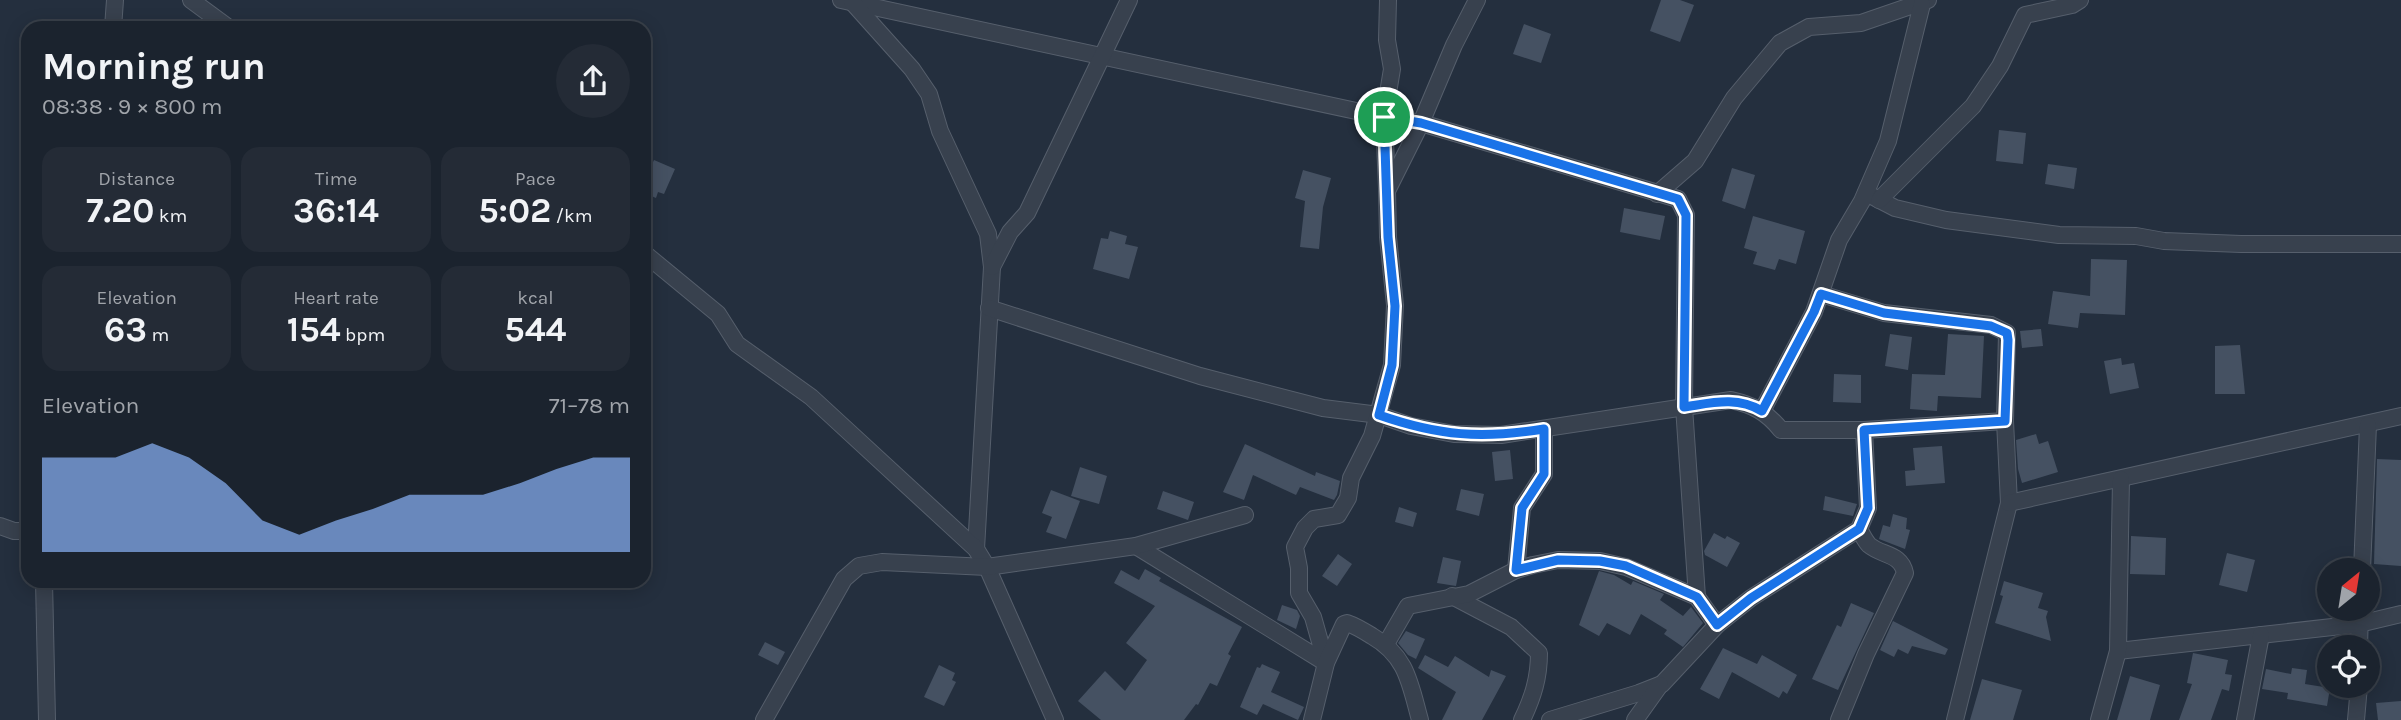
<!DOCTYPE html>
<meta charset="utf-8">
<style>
body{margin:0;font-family:Karla,sans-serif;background:#242b36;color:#f1f3f6;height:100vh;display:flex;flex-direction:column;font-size:26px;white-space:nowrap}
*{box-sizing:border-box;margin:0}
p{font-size:23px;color:#a0a4aa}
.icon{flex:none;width:38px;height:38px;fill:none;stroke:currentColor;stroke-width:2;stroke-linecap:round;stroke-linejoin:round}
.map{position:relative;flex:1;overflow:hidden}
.sheet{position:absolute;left:21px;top:21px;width:630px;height:567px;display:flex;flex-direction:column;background:#1b232e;border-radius:21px;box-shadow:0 4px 18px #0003,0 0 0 2px #39404a}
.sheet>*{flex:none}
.needle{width:46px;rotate:30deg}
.fabs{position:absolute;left:2317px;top:558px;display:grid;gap:14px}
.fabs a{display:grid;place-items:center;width:63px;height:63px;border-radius:50%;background:#1b232e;box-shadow:0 4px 18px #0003,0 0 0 2px #39404a;font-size:35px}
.pin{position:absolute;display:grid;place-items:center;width:60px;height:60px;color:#fff;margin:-30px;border:4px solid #fff;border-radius:50%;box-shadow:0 2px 7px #0007}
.round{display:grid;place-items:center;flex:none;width:74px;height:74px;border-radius:37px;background:#242b36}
.overview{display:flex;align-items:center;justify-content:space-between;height:119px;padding:0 21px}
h1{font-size:38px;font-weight:700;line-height:52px}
.figures{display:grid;grid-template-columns:repeat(3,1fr);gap:10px;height:119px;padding:7px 21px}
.figures div{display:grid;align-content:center;border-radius:18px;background:#242b36;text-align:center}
.figures b{font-size:35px;font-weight:700}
.figures small{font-size:19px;font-weight:400}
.figures p{font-size:19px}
.chart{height:196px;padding:14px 21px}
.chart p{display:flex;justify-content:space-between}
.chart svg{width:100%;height:126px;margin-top:7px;fill:#8ab4f8;opacity:.7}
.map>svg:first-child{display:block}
</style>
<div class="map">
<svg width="2401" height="720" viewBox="0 0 2401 720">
<rect width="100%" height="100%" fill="#242f3e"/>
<!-- building -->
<g fill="#455162">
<path d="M1661 0H1680L1694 5 1680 42 1650 31Z"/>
<path d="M1524 24 1551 34 1541 63 1513 54Z"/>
<path d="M1999 130 2026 133 2023 164 1996 161Z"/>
<path d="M654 160 675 169 664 194 658 192 656 198 644 193V163L651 166Z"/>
<path d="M2048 164 2077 168 2074 189 2045 184Z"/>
<path d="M1732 168 1755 175 1745 209 1722 201Z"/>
<path d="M1303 170 1331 178 1323 207 1319 249 1300 247 1305 201 1295 198Z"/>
<path d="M1624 208 1665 216 1660 240 1620 232Z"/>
<path d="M1753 216 1805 231 1796 264 1779 259 1775 270 1753 264 1757 252 1744 248Z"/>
<path d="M1110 231 1127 236 1125 244 1138 247 1129 279 1093 269 1101 238 1108 239Z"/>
<path d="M2091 259 2127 260 2125 315 2080 313 2078 328 2048 324 2053 291 2090 296Z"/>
<path d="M2041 329 2043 346 2022 348 2020 331Z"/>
<path d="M1890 334 1912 337 1908 370 1885 366Z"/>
<path d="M1948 334 1984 336 1981 398 1938 396 1937 411 1910 409 1912 374 1945 375Z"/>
<path d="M2240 345 2245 394H2215V346Z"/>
<path d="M2121 358 2122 365 2134 363 2139 388 2110 394 2104 361Z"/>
<path d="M1834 374 1861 375V403L1833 402Z"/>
<path d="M2036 434 2039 444 2048 441 2058 472 2022 483 2018 469 2016 440Z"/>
<path d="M1245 444 1315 476 1316 472 1340 481 1337 495 1334 500 1300 487 1296 495 1253 475 1244 500 1223 492Z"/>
<path d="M1942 446 1945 483 1906 486 1905 471 1915 470 1913 448Z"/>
<path d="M1510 450 1513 479 1495 481 1492 452Z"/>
<path d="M2377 459 2401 460V566L2374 564Z"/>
<path d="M1080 467 1107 476 1099 504 1071 496Z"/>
<path d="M1461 489 1484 494 1479 516 1456 510Z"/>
<path d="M1051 490 1080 501 1066 539 1046 532 1052 517 1042 513Z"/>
<path d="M1163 491 1194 502 1188 520 1157 509Z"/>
<path d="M1825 496 1857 504 1853 516 1823 510Z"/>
<path d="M1399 507 1417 513 1413 527 1395 522Z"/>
<path d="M1893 514 1907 518 1906 529 1910 530 1905 549 1879 539 1883 525 1890 527Z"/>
<path d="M1714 533 1725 539 1727 536 1740 543 1727 567 1705 555 1704 551Z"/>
<path d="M2131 536 2166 538 2165 575 2130 574Z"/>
<path d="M2227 553 2255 560 2247 592 2219 585Z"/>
<path d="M1338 554 1352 564 1337 586 1322 576Z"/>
<path d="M1443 557 1461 561 1456 586 1437 583Z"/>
<path d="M1145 569 1161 578 1159 581 1242 627 1228 654 1231 656 1217 686 1210 683 1198 705 1196 704 1184 720H1101L1078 701 1105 671 1125 691 1147 660 1126 643 1155 606 1114 583 1121 570 1139 580Z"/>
<path d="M1599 571 1614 575 1631 585 1633 581 1664 594 1660 600 1683 616 1691 607 1703 623 1683 647 1664 634 1667 630 1641 614 1630 635 1607 623 1599 636 1579 625Z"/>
<path d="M2004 581 2043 593 2038 608 2048 611 2046 617 2051 641 1995 623 2003 596 2000 595Z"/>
<path d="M1851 603 1874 613 1838 690 1812 679 1837 625 1841 627Z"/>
<path d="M1282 605 1297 610 1300 616 1296 629 1277 620Z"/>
<path d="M1893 621 1948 649 1945 655 1912 646 1908 654 1898 649 1894 657 1880 650Z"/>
<path d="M1406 631 1425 639 1416 659 1408 655 1398 643Z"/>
<path d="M765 642 785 652 778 665 758 655Z"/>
<path d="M1723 648 1757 664 1762 655 1797 675 1787 694 1783 691 1779 698 1732 672 1719 699 1700 689Z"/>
<path d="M2193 653 2228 660 2225 674 2232 675 2229 691 2222 689 2211 720H2179L2192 684 2187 683Z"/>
<path d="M1425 655 1448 667 1455 656 1489 677 1491 670 1506 676 1482 720H1442L1456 692 1418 668Z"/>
<path d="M1262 664 1280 672 1271 692 1304 707 1298 720 1263 704 1257 715 1240 707 1257 667 1260 668Z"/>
<path d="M939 665 955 673 952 680 956 682 944 706 924 697Z"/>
<path d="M2292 668 2307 670 2305 684 2330 688 2327 706 2287 699 2288 693 2262 689 2266 669 2291 674Z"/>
<path d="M2130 676 2160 685 2150 720H2117Z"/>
<path d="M1982 679 2022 690 2013 720H1970Z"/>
<path d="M2401 701V720H2378L2376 703Z"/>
</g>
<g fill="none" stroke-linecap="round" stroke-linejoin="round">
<defs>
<g id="street">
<path d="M191 0 229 28"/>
<path d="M841 0 1384 117 1421 123 1678 199 1686 215 1684 407 1697 597"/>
<path d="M852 2 912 69 929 94 940 131 988 234 992 267 976 549"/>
<path d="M113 28 115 0"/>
<path d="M1387 189 1384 117 1392 69 1387 40 1388 0"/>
<path d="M1866 193 1895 208 1946 220 2059 235 2136 236 2164 241 2241 244H2401"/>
<path d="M1657 194 1695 161 1734 98 1780 43 1809 27 1861 23 1928 0"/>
<path d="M1879 200 1973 106 2000 66 2025 15 2072 5 2080 0"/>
<path d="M644 253 718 314 737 344 811 397 976 549 987 567 1055 720"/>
<path d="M992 267 1010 232 1027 213 1129 0"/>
<path d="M1821 294 1884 313 1991 325 2007 333 2005 421 2009 503 1955 720"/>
<path d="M989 308 1200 376 1323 408 1379 415 1411 426 1454 434 1501 435 1731 400C1753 405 1767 412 1781 430H1864L2005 421"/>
<path d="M1762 411 1814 312 1839 240 1862 201 1888 141 1922 4"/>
<path d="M2009 503 2401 416"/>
<path d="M0 526 14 531H28"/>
<path d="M1136 546 1326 663 1313 617 1299 593V568L1295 547 1305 528 1314 519 1338 515 1348 498 1351 478 1372 436 1392 365 1395 305 1388 237 1387 191 1421 123 1454 45 1477 0"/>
<path d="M1516 570 1522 508 1544 474V429"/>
<path d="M2362 570 2368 425"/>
<path d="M44 581 47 720"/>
<path d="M1452 596 1511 627 1539 653C1539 678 1533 697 1522 720"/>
<path d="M1386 644 1408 606 1469 594 1516 570 1533 565 1558 560 1600 561 1626 567 1697 597 1717 625"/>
<path d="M2359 648 2360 609"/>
<path d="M2118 651 2359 624 2401 614"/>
<path d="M764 720 844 579 859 566 882 562 987 567 1136 546 1245 515"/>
<path d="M1312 720 1326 663 1344 624 1347 623C1356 626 1364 631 1372 636 1407 656 1410 684 1420 720"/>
<path d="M1550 720 1639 693 1662 684 1717 625 1751 598 1859 529 1868 508 1864 430"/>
<path d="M1635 720 1660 685"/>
<path d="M1839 720 1866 654 1905 573C1901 553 1882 556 1869 545 1865 541 1862 534 1859 529"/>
<path d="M2099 720 2118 651 2121 479"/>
<path d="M2245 720 2261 635"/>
<path d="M2356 720 2359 686"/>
</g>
</defs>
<!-- street casing -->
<use href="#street" stroke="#565f6c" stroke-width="18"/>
<!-- street -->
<use href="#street" stroke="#38414e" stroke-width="16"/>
</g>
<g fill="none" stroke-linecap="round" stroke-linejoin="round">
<defs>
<path id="route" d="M1384 117 1421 123 1678 199 1686 215 1684 407C1712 403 1736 396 1762 411L1814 312 1821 294 1884 313 1991 326 2007 333 2008 340 2005 421 1864 430 1868 508 1859 529 1751 598 1717 625 1697 597 1626 566 1600 561 1558 560 1516 570 1522 508 1544 474V429C1482 439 1439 436 1379 415L1392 365 1395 306 1388 237Z"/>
</defs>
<!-- route casing -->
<use href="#route" stroke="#fff" stroke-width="14"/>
<!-- route -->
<use href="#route" stroke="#1a73e8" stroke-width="9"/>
</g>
</svg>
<div class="fabs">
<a><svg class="needle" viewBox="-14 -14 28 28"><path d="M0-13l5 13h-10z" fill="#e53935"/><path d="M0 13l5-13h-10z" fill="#a0a4aa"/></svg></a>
<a><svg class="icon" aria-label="locate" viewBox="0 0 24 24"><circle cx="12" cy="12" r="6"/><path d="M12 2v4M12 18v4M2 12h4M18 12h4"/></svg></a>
</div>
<div class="pin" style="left:1384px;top:117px;background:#1e9e55"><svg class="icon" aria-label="arrive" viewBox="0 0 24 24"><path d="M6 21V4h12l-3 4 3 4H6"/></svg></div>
<section class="sheet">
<div class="overview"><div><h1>Morning run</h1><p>08:38 · 9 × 800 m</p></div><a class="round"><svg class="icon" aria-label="share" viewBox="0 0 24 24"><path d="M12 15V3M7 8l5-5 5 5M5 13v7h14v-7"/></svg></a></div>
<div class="figures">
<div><p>Distance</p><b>7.20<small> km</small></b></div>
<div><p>Time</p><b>36:14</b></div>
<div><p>Pace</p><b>5:02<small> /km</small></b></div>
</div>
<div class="figures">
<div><p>Elevation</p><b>63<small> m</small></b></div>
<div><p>Heart rate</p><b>154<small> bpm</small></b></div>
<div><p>kcal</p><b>544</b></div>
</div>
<div class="chart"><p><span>Elevation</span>71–78 m</p>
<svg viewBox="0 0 160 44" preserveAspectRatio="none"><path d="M0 44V11L10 11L20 11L30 6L40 11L50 20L60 33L70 38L80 33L90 29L100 24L110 24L120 24L130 20L140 15L150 11L160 11V44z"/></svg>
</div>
</section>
</div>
